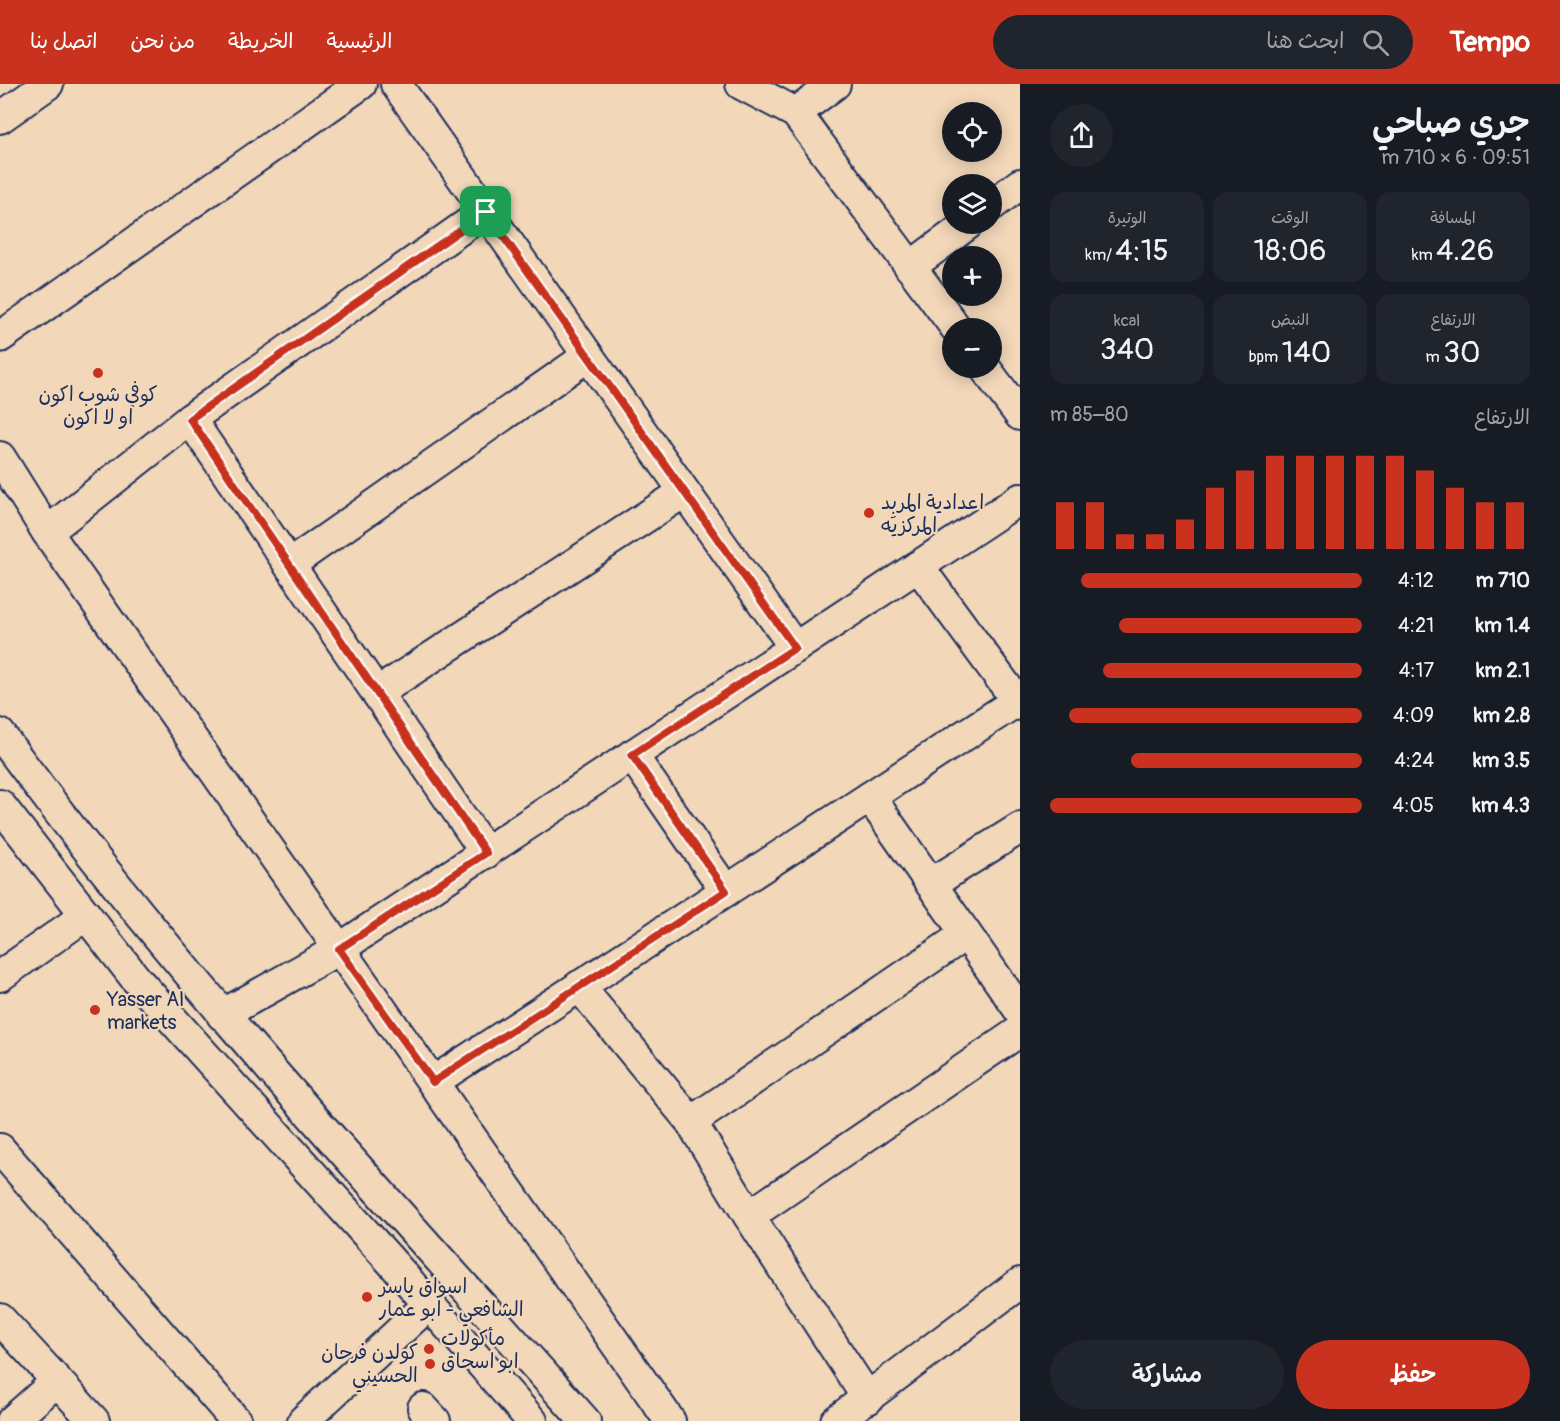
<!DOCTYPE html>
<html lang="ar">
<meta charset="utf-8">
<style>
body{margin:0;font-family:Pangolin,"Playpen Sans Arabic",sans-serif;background:#20242c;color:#f1f3f6;direction:rtl;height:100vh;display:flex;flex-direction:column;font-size:22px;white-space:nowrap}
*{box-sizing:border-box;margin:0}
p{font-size:20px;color:#9ea1a6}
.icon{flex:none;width:33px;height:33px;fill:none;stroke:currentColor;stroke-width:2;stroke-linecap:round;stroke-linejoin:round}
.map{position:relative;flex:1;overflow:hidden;direction:ltr}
.details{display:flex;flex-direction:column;background:#171b24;width:540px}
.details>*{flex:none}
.fabs{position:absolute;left:942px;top:18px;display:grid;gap:12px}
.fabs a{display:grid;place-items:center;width:60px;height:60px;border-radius:50%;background:#171b24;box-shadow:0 3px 15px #0003;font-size:30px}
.pin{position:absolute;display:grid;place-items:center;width:51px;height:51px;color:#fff;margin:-26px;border-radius:12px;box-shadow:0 3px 9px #0006}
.round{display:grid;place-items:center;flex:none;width:63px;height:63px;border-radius:32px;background:#20242c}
.headline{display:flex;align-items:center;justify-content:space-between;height:102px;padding:0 30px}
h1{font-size:33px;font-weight:600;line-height:45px}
.metrics{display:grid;grid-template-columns:repeat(3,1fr);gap:9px;height:102px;padding:6px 30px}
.metrics div{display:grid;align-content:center;border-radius:15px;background:#20242c;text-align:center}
.metrics b{font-size:30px;font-weight:600}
.metrics small{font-size:16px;font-weight:400}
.metrics p{font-size:16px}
.chart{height:168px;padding:12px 30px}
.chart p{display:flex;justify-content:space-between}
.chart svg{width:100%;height:108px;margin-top:6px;stroke:#c8321e;stroke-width:6}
.action{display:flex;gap:12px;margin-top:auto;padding:12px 30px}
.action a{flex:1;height:69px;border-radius:36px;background:#c8321e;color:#fff;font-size:24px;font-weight:600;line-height:69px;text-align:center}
.action a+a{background:#20242c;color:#f1f3f6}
ul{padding:0 30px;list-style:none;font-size:20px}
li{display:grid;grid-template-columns:96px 72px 1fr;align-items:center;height:45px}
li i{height:15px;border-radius:8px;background:#c8321e}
header{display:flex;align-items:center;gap:36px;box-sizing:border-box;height:84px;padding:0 30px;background:#c8321e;color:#fff}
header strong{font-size:28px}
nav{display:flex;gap:33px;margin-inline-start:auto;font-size:21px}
.search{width:420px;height:54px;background:#20242c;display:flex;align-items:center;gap:15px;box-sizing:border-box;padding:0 21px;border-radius:33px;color:#9ea1a6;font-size:22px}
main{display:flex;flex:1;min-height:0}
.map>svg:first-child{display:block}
</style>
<header>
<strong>Tempo</strong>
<div class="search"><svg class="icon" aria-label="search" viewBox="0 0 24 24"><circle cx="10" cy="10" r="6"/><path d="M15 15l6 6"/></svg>ابحث هنا</div>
<nav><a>الرئيسية</a><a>الخريطة</a><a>من نحن</a><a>اتصل بنا</a></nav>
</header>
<main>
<section class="details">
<div class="headline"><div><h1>جري صباحي</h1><p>09:51 · 6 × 710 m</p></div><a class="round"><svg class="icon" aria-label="share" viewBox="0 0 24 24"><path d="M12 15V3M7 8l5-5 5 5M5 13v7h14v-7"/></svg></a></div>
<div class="metrics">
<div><p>المسافة</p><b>4.26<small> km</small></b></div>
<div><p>الوقت</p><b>18:06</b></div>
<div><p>الوتيرة</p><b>4:15<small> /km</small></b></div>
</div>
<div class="metrics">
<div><p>الارتفاع</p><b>30<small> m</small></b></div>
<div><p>النبض</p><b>140<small> bpm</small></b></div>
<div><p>kcal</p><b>340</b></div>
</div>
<div class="chart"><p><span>الارتفاع</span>80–85 m</p>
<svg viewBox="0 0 160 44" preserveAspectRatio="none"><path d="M5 44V25M15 44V25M25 44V38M35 44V38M45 44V32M55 44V19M65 44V12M75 44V6M85 44V6M95 44V6M105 44V6M115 44V6M125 44V12M135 44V19M145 44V25M155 44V25"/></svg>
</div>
<ul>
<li><b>710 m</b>4:12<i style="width:90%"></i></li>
<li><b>1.4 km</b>4:21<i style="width:78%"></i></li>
<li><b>2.1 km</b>4:17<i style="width:83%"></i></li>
<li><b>2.8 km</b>4:09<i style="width:94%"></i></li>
<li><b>3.5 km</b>4:24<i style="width:74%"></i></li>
<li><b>4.3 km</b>4:05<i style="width:100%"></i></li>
</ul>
<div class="action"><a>حفظ</a><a>مشاركة</a></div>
</section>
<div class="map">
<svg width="1020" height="1337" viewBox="0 0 1020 1337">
<rect width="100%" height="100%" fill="#f2d7b9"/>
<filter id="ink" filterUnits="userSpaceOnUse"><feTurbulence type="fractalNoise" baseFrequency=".0167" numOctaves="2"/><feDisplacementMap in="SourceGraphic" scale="12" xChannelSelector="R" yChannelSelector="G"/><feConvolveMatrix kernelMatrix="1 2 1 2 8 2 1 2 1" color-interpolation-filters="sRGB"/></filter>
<g filter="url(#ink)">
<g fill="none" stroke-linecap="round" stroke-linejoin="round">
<defs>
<g id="minor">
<path d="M396 0 795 564"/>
<path d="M741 0 796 29 956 244"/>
<path d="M796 29 835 0"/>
<path d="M0 34 48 0"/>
<path d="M992 121 1020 100"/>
<path d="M910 183 968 140"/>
<path d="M0 253 361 0"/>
<path d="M985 284 1020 331"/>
<path d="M190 335 486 769"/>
<path d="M0 373 47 448 670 1337"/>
<path d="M47 448 190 335 486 127"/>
<path d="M289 481 588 272"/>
<path d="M918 482 1020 621"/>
<path d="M377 609 684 408"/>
<path d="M0 650C178 893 385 1113 585 1337"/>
<path d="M632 671 726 807"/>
<path d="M870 713 1020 927"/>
<path d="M0 721 136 895 388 1174 532 1337"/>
<path d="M931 800 1020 744"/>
<path d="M0 892 86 831"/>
<path d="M579 902 691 1038 749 1132 868 1315"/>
<path d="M222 931 339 865 1020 415"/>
<path d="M433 998 1017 617"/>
<path d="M691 1038 966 850"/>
<path d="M0 1065 236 1337"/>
<path d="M749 1132 1020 947"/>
<path d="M0 1235 94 1337"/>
<path d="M423 1324 435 1337"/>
<path d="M12 1337 57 1297"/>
<path d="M303 1337 429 1220"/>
<path d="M836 1337 1020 1199"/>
</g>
</defs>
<!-- minor casing -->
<use href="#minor" stroke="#1b2f5e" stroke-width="34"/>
<!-- minor -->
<use href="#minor" stroke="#f2d7b9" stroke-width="30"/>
</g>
</g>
<g fill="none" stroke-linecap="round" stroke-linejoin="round" filter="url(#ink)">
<defs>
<path id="route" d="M486 128 795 564 632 671 726 807 433 998 339 865 486 769 190 335Z"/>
</defs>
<!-- route casing -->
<use href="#route" stroke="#fff" stroke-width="12"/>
<!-- route -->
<use href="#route" stroke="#c8321e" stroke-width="8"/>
</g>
<!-- markers -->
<g fill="#c8321e" stroke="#f2d7b9" stroke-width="2">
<circle cx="98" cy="289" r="6"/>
<circle cx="869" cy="429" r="6"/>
<circle cx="95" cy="926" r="6"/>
<circle cx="367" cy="1213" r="6"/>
<circle cx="429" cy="1265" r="6"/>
<circle cx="430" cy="1280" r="6"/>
</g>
<g text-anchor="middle" stroke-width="4.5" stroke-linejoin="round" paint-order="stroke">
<!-- poi labels -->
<g font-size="20" fill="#1b2f5e" stroke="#f2d7b9" text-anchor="start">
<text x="98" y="317" text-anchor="middle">كوفي شوب اكون<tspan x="98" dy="23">او لا اكون</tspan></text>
<text x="881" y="425">اعدادية المربِد<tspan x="881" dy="23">المركزيه</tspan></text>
<text x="107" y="922">Yasser Al<tspan x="107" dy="23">markets</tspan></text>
<text x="379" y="1209">اسواق ياسر<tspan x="379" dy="23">الشافعي - ابو عمار</tspan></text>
<text x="441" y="1261">مأكولات<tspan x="441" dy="23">ابو اسحاق</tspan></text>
<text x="418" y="1275" text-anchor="end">كولدن فرحان<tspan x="418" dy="23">الحسيني</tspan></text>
</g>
</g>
</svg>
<div class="fabs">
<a><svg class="icon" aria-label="locate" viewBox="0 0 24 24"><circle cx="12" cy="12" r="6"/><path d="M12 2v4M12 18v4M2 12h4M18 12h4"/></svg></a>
<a><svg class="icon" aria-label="layers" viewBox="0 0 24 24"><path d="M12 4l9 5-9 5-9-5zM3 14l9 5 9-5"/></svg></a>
<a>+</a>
<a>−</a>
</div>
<div class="pin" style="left:486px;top:128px;background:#1e9e55"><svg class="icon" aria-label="arrive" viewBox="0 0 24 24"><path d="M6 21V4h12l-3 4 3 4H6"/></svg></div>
</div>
</main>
